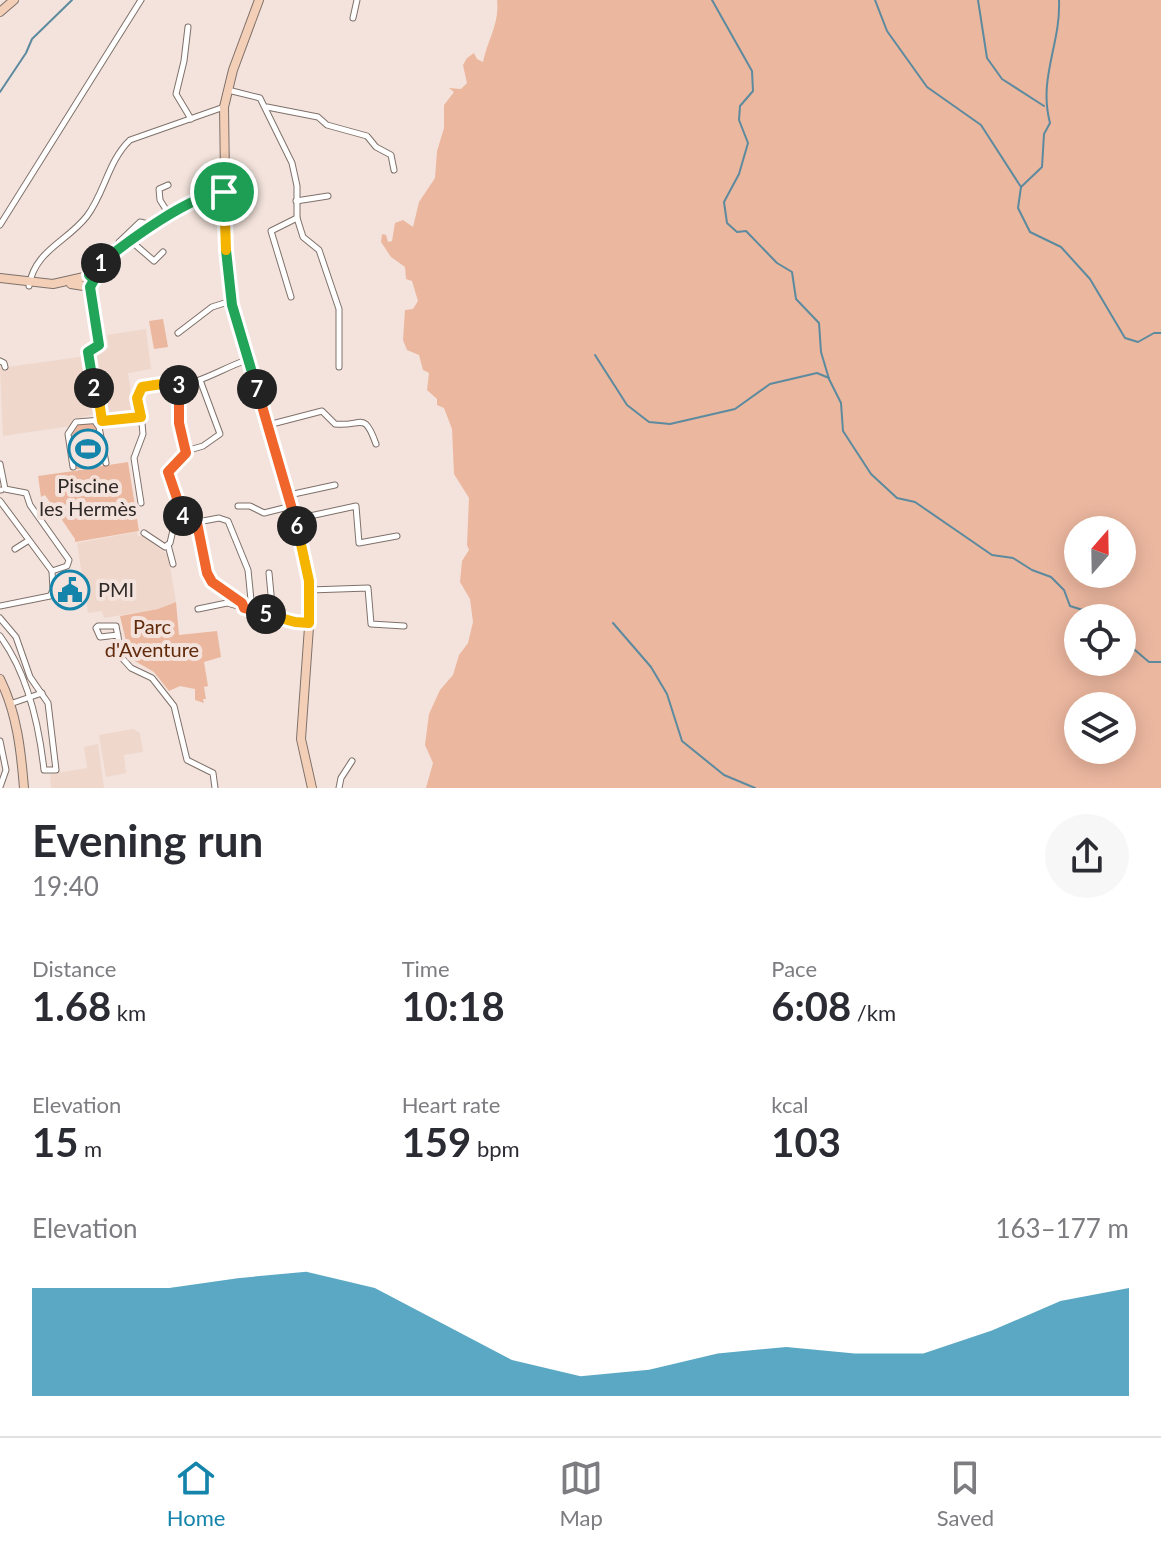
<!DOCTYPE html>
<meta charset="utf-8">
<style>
body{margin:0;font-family:Lato,sans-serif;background:#f7f7f7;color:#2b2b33;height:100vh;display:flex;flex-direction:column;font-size:30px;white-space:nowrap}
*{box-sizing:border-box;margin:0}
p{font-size:26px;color:#7c7c81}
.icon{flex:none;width:44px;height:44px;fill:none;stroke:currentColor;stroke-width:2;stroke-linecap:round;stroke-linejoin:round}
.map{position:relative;height:788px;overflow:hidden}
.side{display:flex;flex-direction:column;background:#fff;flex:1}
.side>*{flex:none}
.needle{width:52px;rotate:20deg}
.fabs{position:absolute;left:1064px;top:516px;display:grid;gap:16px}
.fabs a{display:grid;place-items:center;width:72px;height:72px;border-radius:50%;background:#fff;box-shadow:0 4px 20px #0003;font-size:40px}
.pin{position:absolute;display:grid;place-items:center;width:68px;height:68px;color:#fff;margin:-34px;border:4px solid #fff;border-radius:50%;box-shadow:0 2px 8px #0007}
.km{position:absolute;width:40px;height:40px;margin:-20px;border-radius:50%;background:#222;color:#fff;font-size:22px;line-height:40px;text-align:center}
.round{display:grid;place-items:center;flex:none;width:84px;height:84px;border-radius:42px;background:#f7f7f7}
.summary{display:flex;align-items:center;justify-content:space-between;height:136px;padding:0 32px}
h1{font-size:44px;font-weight:700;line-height:60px}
.figures{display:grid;grid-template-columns:repeat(3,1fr);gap:12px;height:136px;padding:8px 32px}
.figures div{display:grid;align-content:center}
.figures b{font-size:40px;font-weight:700}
.figures small{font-size:22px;font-weight:400}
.figures p{font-size:22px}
.chart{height:224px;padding:16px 32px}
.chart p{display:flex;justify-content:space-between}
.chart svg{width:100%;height:144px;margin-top:8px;fill:#1584ab;opacity:.7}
.menu{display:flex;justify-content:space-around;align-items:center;height:112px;border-top:2px solid #e1e1e2;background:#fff;font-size:22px;color:#7c7c81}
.menu a{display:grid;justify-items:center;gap:4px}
.menu .on{color:#1584ab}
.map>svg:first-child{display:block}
</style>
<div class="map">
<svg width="1161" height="788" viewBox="0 0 1161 788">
<rect width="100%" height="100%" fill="#f3e3dc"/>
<!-- built -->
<g fill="#efd7cc">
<path d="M146 329 151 369 128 373 134 414 103 419 99 392 95 388 90 354 94 351 109 348 107 335Z"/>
<path d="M87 356 99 413 73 419 71 426 3 436 0 368Z"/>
<path d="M137 532 138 536H143L168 555 176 602 158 609 104 618 102 611 88 613 77 543Z"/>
<path d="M133 729 140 733 143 752 124 755 126 773 106 777 99 735Z"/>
<path d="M98 744 104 788H51L50 774 87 768 84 747Z"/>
</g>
<!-- green -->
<g fill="#ecb79f" fill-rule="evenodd">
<path d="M497 0H1161V788H426L433 763 425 745 429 714 440 690 453 675 459 655 468 643 473 622 470 599 460 582 462 561 469 550 467 545 469 498 454 474 452 429 444 408 437 405V399L427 390 429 373 423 370 419 355 407 350 403 340 405 310 413 309 418 301 412 281 406 279 405 267 391 257 381 242 382 234 386 235 388 242 392 241 395 223 403 220 413 227 419 202 435 178 437 151 444 128V105L454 92 449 88 461 89 467 83 463 65 467 58 474 53 477 59 483 62C487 41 500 23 497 0ZM1078 530H1122V574H1078ZM1078 618H1122V662H1078ZM1078 706H1122V750H1078Z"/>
<path d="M163 319 168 347 154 349 149 321Z"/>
<path d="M91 422 97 428 102 453 98 454 100 465 89 468 128 462 139 531 75 542V539L45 495 41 497 38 476 88 469H75L74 458 76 454 71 436 78 425Z"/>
<path d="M176 602 179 635 217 631 221 657 204 662 208 686 204 687 206 699H203L204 703 195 700V689L180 686 169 691 154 672 133 660 129 654 120 616 158 609Z"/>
</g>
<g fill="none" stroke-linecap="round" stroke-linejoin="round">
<!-- stream -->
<g stroke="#5c8a9e" stroke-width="2">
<path d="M712 0 752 71 753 91 740 106 739 120 748 143 739 174 724 202 727 223 737 232 746 231 777 263 792 272 796 299 819 323 821 352 829 379 841 403 843 431 871 474 897 498 915 502 992 555 1013 558 1032 570 1051 577 1064 590 1070 606 1086 611 1089 618"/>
<path d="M875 0 887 31 927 87 981 125 1021 187"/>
<path d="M978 0 987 58 1002 79 1044 106"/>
<path d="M1059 0C1061 44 1038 78 1050 123L1044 134 1042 167 1021 187 1018 208 1030 232 1061 247 1090 279 1125 338 1138 342 1154 333H1161"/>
<path d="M0 92 26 53 32 39 72 0"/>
<path d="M595 355 627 405 649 422 670 424 735 409 770 384 817 373 829 378"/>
<path d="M613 623 651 667 667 694 682 741 724 775 755 788"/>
<path d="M1122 639 1149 662H1161"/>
</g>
<defs>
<g id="street">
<path d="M353 18 357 0"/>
<path d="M188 27 184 61 176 94 191 119"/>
<path d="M228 90 260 98 292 163 297 186V218L303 237 319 250 339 309V367"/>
<path d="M267 107 318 117 327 125 367 136 376 147 391 155 394 170"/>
<path d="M168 185 159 189 160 200 170 216"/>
<path d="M296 201 328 196"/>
<path d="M0 225 141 0"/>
<path d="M132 242 154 261 163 252"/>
<path d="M121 249 119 242 140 222 152 225"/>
<path d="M29 286C35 250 67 242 87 216 105 192 108 161 130 140L224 107"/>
<path d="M90 287 99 345 88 352 102 421"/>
<path d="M291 297 271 231 297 218"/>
<path d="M178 333 212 307 231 301"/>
<path d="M0 361 4 363 5 367"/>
<path d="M180 386 179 423 186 453 168 472 187 524 219 518 228 521 248 570 252 610"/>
<path d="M96 423 99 427 106 463"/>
<path d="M268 425 322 411 335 424C362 427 364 410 376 444"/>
<path d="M186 451 203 446 220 434 200 380"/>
<path d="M0 464 5 489 26 493 30 505 69 560 67 566 52 571 53 590 50 596 0 606"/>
<path d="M73 467 68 434 76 422 141 417"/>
<path d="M0 490H1"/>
<path d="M289 495 335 485"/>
<path d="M0 501 52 571"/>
<path d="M141 503 134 458 143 434 139 391C152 380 168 387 182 385 205 381 225 367 247 360"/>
<path d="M238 506H250L264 513 292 506"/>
<path d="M296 519 356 506 359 543 397 536"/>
<path d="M197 523 207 573 212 582 244 607"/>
<path d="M144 533 165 547 170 543 173 530 186 522"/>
<path d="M168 545 173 564"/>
<path d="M15 549 26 542"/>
<path d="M269 573 273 616"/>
<path d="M310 590 368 588 371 624 404 626"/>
<path d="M198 609 227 603 295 622 308 623"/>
<path d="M0 618 16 637 30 677 48 703 56 770H44C39 725 28 674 0 636"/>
<path d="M118 635 100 637 96 628 98 626H116L122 658 131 668 152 678 174 706 187 760 213 773 215 788"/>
<path d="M10 704 42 693"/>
<path d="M0 741 6 770 0 787"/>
<path d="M339 788 341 778 352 761"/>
</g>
<g id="secondary">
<path d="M259 0 233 70 224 107 226 248 232 305 296 519 307 568 310 613 301 739 312 788"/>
<path d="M0 12 14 0"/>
<path d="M0 278 53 284 84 277 146 230 202 198 224 192"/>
<path d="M71 284 90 287 99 273"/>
<path d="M0 679C17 713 21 751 24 788"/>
</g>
</defs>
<!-- street casing -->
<use href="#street" stroke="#7f716a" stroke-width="7"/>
<!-- secondary casing -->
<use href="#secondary" stroke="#7f716a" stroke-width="10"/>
<!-- street -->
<use href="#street" stroke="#fff" stroke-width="5"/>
<!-- secondary -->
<use href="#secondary" stroke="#f3cfb8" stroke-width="8"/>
</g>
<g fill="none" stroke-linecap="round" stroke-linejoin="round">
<defs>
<path id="split-1" d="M101 263C127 242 191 194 224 192"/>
<path id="split-2" d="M94 388 88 352 99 345 90 287 94 280 89 275 101 263"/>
<path id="split-3" d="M94 388 98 393 102 421 141 417 137 398 142 387 168 383 179 385"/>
<path id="split-4" d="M179 385V423L186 453 168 472 183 516"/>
<path id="split-5" d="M183 516 187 524 197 523 207 573 212 582 242 603 244 608 266 614"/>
<path id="split-6" d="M266 614 295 622 309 623V581L297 526"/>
<path id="split-7" d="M257 389 297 526"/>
<path id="split-8" d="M226 250 232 305 257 389"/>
<path id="split-9" d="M224 192 226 250"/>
</defs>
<!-- split-1 casing -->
<use href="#split-1" stroke="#fff" stroke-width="16"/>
<!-- split-2 casing -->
<use href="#split-2" stroke="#fff" stroke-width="16"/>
<!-- split-3 casing -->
<use href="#split-3" stroke="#fff" stroke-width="16"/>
<!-- split-4 casing -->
<use href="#split-4" stroke="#fff" stroke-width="16"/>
<!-- split-5 casing -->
<use href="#split-5" stroke="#fff" stroke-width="16"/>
<!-- split-6 casing -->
<use href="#split-6" stroke="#fff" stroke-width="16"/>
<!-- split-7 casing -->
<use href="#split-7" stroke="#fff" stroke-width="16"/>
<!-- split-8 casing -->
<use href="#split-8" stroke="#fff" stroke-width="16"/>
<!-- split-9 casing -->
<use href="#split-9" stroke="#fff" stroke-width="16"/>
<!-- split-1 -->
<use href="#split-1" stroke="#22a559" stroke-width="10"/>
<!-- split-2 -->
<use href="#split-2" stroke="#22a559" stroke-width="10"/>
<!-- split-3 -->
<use href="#split-3" stroke="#f5b400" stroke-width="10"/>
<!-- split-4 -->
<use href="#split-4" stroke="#f0652b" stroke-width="10"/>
<!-- split-5 -->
<use href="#split-5" stroke="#f0652b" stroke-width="10"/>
<!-- split-6 -->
<use href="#split-6" stroke="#f5b400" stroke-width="10"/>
<!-- split-7 -->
<use href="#split-7" stroke="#f0652b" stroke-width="10"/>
<!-- split-8 -->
<use href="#split-8" stroke="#22a559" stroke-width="10"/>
<!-- split-9 -->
<use href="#split-9" stroke="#f5b400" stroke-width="10"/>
</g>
<!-- icons -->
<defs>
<symbol id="stadium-ring" viewBox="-11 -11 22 22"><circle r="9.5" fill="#f3e3dc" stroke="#1584ab" stroke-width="1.5"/><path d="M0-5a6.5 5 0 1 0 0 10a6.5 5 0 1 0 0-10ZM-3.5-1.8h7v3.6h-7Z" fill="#1584ab"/></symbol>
<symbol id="civic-ring" viewBox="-11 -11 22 22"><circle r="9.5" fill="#f3e3dc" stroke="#1584ab" stroke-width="1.5"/><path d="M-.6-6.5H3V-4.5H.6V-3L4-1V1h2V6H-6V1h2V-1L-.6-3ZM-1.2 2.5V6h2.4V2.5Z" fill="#1584ab"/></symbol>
</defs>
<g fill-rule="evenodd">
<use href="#stadium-ring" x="66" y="427" width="44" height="44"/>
<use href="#civic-ring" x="48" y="568" width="44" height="44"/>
</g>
<g text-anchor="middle" stroke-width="8" stroke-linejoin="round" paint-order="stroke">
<!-- poi labels -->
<g font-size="20" fill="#2f2927" stroke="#f3e3dc">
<text x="88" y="493">Piscine<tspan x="88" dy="23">les Hermès</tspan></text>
<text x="98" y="597" text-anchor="start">PMI</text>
</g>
<!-- park labels -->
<g font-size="20" fill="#602a0b" stroke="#f3e3dc">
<text x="152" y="634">Parc<tspan x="152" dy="23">d'Aventure</tspan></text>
</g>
</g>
</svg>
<div class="fabs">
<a><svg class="needle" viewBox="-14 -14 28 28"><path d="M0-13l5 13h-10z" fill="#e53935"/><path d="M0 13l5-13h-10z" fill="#7c7c81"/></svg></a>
<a><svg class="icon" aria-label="locate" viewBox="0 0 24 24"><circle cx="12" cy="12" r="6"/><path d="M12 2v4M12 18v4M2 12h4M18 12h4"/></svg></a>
<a><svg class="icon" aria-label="layers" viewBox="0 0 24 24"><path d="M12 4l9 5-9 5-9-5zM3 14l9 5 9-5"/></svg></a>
</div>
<div class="pin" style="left:224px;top:192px;background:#1e9e55"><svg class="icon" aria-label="arrive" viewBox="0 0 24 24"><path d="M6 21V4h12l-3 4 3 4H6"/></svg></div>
<b class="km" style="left:101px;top:263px">1</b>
<b class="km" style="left:94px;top:388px">2</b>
<b class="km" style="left:179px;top:385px">3</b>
<b class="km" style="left:183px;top:516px">4</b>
<b class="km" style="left:266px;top:614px">5</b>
<b class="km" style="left:297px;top:526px">6</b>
<b class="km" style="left:257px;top:389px">7</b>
</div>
<section class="side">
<div class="summary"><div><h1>Evening run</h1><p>19:40</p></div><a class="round"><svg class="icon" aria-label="share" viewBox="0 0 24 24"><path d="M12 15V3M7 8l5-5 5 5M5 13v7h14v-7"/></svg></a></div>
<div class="figures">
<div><p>Distance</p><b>1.68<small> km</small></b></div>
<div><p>Time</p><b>10:18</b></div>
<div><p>Pace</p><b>6:08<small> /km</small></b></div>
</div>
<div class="figures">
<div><p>Elevation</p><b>15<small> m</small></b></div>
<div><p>Heart rate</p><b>159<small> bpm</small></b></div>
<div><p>kcal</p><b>103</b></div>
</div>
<div class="chart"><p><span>Elevation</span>163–177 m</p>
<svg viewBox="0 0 160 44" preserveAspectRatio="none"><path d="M0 44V11L10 11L20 11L30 8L40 6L50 11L60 22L70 33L80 38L90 36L100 31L110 29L120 31L130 31L140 24L150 15L160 11V44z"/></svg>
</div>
</section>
<nav class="menu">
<a class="on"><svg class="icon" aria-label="home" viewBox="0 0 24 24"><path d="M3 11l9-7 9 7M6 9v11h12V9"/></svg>Home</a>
<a><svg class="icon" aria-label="map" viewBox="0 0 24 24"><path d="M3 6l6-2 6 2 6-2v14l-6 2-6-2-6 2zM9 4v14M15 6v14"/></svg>Map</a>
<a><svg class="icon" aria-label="saved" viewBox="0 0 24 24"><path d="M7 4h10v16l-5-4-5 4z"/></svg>Saved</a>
</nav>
